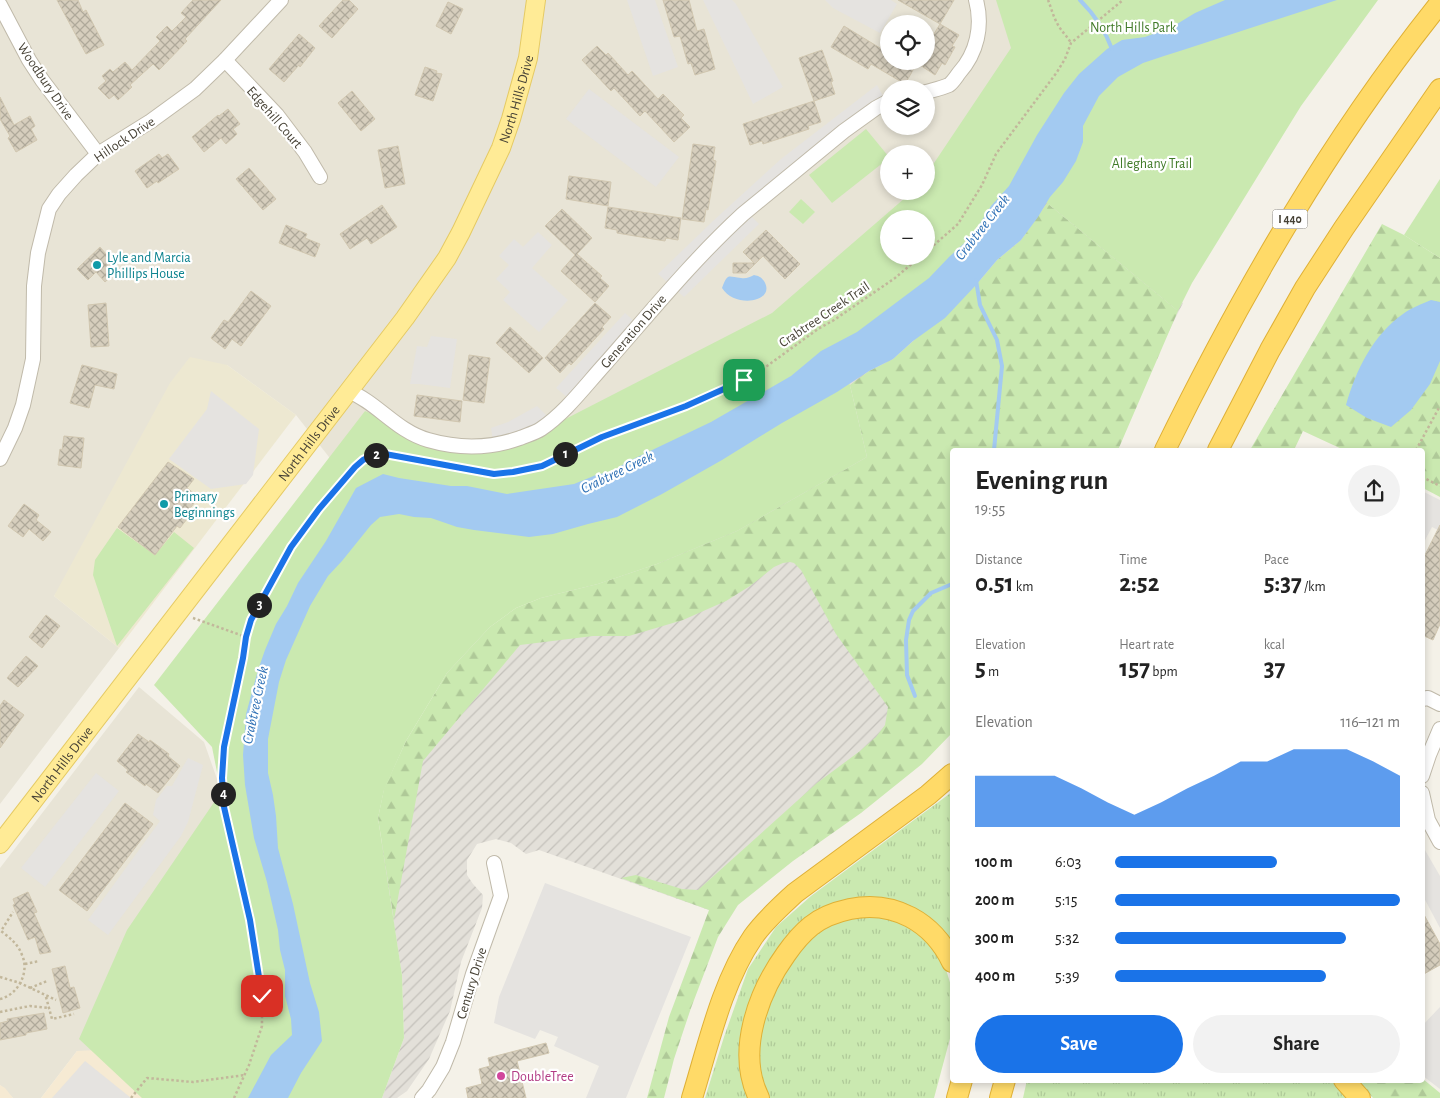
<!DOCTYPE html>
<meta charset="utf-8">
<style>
body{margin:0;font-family:"Alegreya Sans",sans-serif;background:#f2f2f2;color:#222;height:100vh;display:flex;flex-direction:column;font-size:19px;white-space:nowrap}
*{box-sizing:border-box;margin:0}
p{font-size:16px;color:#767676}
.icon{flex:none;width:28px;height:28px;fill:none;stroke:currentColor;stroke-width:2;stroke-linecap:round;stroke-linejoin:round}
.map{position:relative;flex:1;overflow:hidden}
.sheet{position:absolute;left:950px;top:448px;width:475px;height:635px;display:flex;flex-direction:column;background:#fff;border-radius:5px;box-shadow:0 2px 8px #0003}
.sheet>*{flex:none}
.controls{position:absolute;left:880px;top:15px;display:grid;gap:10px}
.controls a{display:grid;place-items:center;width:55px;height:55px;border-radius:50%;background:#fff;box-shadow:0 2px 8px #0003;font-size:25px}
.pin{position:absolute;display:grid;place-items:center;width:42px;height:42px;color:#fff;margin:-21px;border-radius:10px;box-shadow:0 2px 8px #0006}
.km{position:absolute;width:25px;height:25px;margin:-12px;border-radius:50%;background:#222;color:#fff;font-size:14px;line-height:25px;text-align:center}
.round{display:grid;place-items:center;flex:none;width:52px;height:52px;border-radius:26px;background:#f2f2f2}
.headline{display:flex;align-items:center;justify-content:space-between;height:85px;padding:0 25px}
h1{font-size:28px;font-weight:700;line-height:38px}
.metrics{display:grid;grid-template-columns:repeat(3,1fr);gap:8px;height:85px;padding:5px 25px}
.metrics div{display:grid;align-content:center}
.metrics b{font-size:25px;font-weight:700}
.metrics small{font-size:14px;font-weight:400}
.metrics p{font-size:14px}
.chart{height:140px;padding:10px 25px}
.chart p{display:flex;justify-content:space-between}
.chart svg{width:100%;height:90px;margin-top:5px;fill:#1a73e8;opacity:.7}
.cta{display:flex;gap:10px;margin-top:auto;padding:10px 25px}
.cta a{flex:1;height:58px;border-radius:30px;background:#1a73e8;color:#fff;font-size:20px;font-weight:700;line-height:58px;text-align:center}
.cta a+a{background:#f2f2f2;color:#222}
ul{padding:0 25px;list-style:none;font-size:16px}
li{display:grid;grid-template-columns:80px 60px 1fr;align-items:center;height:38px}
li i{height:12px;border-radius:6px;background:#1a73e8}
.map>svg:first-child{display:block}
</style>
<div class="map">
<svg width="1440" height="1098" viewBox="0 0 1440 1098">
<defs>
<pattern id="industrial-furrows" width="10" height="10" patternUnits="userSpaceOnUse" patternTransform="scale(1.25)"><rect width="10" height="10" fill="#e3e0d9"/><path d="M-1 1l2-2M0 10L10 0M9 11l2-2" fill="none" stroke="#c4c1bb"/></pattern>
<pattern id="grass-tufts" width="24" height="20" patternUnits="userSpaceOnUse" patternTransform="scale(1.25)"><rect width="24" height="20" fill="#cae9b0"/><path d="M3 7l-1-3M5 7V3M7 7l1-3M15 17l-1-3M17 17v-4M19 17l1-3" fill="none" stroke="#afc998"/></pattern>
<pattern id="forest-firs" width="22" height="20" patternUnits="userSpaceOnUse" patternTransform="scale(1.25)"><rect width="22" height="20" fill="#cae9b0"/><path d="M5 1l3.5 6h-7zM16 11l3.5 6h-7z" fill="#afc998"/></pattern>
<pattern id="building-cross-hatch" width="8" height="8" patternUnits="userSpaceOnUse" patternTransform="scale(1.25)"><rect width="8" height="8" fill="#d6cebd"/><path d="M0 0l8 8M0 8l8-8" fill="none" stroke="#afa99a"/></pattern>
</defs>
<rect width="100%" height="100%" fill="#f4f1e8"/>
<!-- residential -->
<g fill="#e8e4d6" fill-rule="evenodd">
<path d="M0 0H1092L973 262 352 519 329 457 296 415 227 365 54 596 119 648 0 804ZM889 24H926V61H889ZM889 89H926V126H889ZM889 154H926V191H889ZM889 219H926V256H889Z"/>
<path d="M139 687 204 742 305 1030 279 1082 77 1051 41 1098H13L0 1085V868Z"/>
</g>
<!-- commercial -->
<g fill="#f6ead3">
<path d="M96 1050 265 1098H41L77 1051Z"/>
<path d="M0 1085 5 1088 13 1098H0Z"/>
</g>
<!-- industrial -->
<path fill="url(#industrial-furrows)" d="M1027 187 1183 303 1109 450H952V711L709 910 539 850 526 854 511 843 496 839 477 844 467 860V875L473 884 483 895 482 908 461 962 450 1011 429 1059 407 1091 397 1098H382L404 1038 402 975 382 848 384 789 447 673 490 627 541 598 598 584 657 564 867 457 845 363Z"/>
<!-- education -->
<path fill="#ede8d1" d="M190 357 227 365 296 415 119 648 54 596 170 383Z"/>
<!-- grass -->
<g fill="url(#grass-tufts)">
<path d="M952 792V942L931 918 886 899 843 901 764 974 750 1098H705L724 1037 748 969 776 927 811 896Z"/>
<path d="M860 915 892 918 917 930 944 963 952 989V1031L934 1098H767L756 1051 762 1016 797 951 831 922Z"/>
<path d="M1027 1080H1333L1350 1098H1023Z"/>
</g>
<!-- forest -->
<g fill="url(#forest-firs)">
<path d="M1047 203 1178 311 1118 450H952V733L922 764 861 813 793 861 738 905 718 937 691 1008 674 1059 664 1098H647L669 1017 709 910 621 878 636 875 682 889 698 890 817 783 860 751 876 737 885 725 888 707 836 634 801 570 794 563 790 562 783 563 774 567 750 586 726 601 683 620 629 636H593L520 645 423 761 394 920 378 818 384 789 406 741 447 673 490 627 516 608 541 598 598 584 657 564 737 531 867 457 850 385 869 371 893 359 976 285 997 260 1021 240Z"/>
<path d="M1382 224 1404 235 1440 258V497L1423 488 1422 450H1344L1303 431 1294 450H1250Z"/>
<path d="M1423 1079 1440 1093V1098H1373L1355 1080Z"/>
</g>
<!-- park -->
<g fill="#cae9b0" fill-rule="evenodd">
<path d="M996 0H1378L1301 106 1192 283 1178 311 1024 184 998 229 845 364 867 457 737 531 657 564 598 584 541 598 516 608 490 627 447 673 406 741 384 790 378 818 402 975 404 1038 382 1098H142L79 1039 127 930 221 792 212 747 154 685 365 411 418 433 455 445 507 449 772 313 913 191H926V175L1011 48ZM889 219H926V256H889Z"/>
<path d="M866 129 889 157V158L832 203 809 175Z"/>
<path d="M1440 179V258L1404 235Z"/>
<path d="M801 199 815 212 803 224 789 212Z"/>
<path d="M117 528 155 555 174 532 194 548 117 646 93 575 95 560Z"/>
</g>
<!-- parking -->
<g fill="#e5e3e0">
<path d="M627 0H655L678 67 653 76Z"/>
<path d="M703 0H732L736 4 783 87 753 104Z"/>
<path d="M825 0H891L897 4 880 33 833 8Z"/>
<path d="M877 85 889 107V109L871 119 855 131 754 213 752 217 759 224 684 297 658 274 713 221 781 159Z"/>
<path d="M589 89 679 157 656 187 566 119Z"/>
<path d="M538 232 552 245 532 268 568 300 539 332 503 300 510 292 496 279 509 265 499 256 514 239 523 247Z"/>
<path d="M625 313 643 329 565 414 494 449 491 428 508 422 537 406 546 415 552 412 567 397 556 388Z"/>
<path d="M431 336 457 339 450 388 419 384H410L417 346 427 347Z"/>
<path d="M211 391 259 429 253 475 246 484 211 489 169 459 207 409Z"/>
<path d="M1422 491 1440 500V531L1432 527 1423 544Z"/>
<path d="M188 758 203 765 188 822 181 836 108 935 88 920 160 821 153 815 156 800 167 786H172Z"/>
<path d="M96 773 119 791 45 887 21 868Z"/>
<path d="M1422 845 1440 876V928L1423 896Z"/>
<path d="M545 883 691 937 626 1098H586L599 1066 554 1046 558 1037 540 1030 535 1039 494 1023 499 997Z"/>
<path d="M1440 1007V1089L1423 1076 1422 1026Z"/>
<path d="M85 1061 131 1098H52Z"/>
</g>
<!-- water -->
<g fill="#a3caf1">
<path d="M1225 0H1337L1183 50 1164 56 1143 63 1118 77 1099 96 1083 126V142L1076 161 1063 182 1050 197 1038 217 1021 240 997 260 976 285 945 318 913 341 893 359 869 371 837 392 782 423 722 460 662 494 617 517 588 524 553 534 529 537 474 530 457 527 431 518 414 517 399 514 380 517 371 525 342 561 328 576 310 606 286 660 279 682 268 739V773L273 795 276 816 278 848 293 904 310 983 319 1012 322 1041 301 1073 288 1098H248L271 1055 292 1035 291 1019 285 996V970L280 950 278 930 267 882 254 838 245 785 243 755 246 714 258 670 265 650 276 624 287 606 298 583 326 541 356 488 383 474 399 478 451 486H467L507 494 574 484 596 475 613 471 627 462 711 422 791 376 821 351 857 332 929 278 949 257 972 236 991 206 1009 186 1037 135 1064 93 1079 74 1107 49 1122 40 1145 37 1172 27 1195 13Z"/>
<path d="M754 275C759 276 761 277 764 281 777 302 735 309 722 288 728 272 728 277 741 278 746 279 750 277 754 275Z"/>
<path d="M1431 300 1440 302V361L1430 384 1411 410 1391 427 1367 418 1346 405C1356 370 1373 335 1403 314 1411 308 1422 304 1431 300Z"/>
</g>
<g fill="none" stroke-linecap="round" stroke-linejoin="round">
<!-- stream -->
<g stroke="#a3caf1" stroke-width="4">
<path d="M1080 0C1094 14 1105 30 1112 49"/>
<path d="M976 280 980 305 997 340 1002 366 994 450"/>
<path d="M915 696 907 675 906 640 909 620 913 611 931 593 952 584"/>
</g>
</g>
<!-- building -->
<g fill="url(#building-cross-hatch)" stroke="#d1c7b0">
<path d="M57 0H78L83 12 86 10 104 45 86 54Z"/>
<path d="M193 0H221L185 39 187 41 159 70 153 64 130 85 132 87 118 100 114 95 109 99 98 88 106 81 102 76 110 69 113 72 125 62 132 70 160 41 156 37 167 26 172 31 186 17 181 13Z"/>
<path d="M343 0H349L358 9 332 38 319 26Z"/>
<path d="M663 0H689L697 31 704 29 715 69 695 75 691 63 688 64 680 36 674 37Z"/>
<path d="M898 0H954L940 24Z"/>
<path d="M448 2 463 9 451 34 436 26Z"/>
<path d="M940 24 959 35 952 46 955 47 945 65 942 63 935 75 917 63 905 84 871 64 868 69 831 47 844 26 880 48 889 34V61H926V47Z"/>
<path d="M299 34 315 48 300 67 299 65 284 82 269 69Z"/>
<path d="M597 46 606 55 608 53 628 75 632 71 658 99 663 94 684 115 681 118 690 127 674 142 645 111 640 116 614 88 611 91 582 60Z"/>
<path d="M822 50 833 81 831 82 835 94 814 101 799 58Z"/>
<path d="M425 67 437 71 436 73 442 74 433 101 415 95Z"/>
<path d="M352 91 375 119 361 131 338 103Z"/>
<path d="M0 97 14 125 30 116 35 126 31 129 37 140 16 152 8 138 10 136 0 119Z"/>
<path d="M814 101 821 122 808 126 809 129 763 144 762 141 750 145 743 124Z"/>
<path d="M228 109 240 124 233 129 237 134 226 144 221 138 204 152 192 137 218 115 219 116Z"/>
<path d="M693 144 715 147 713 160 716 161 708 210 706 209 704 222 682 219Z"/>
<path d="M398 146 405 184 385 188 378 150Z"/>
<path d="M159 154 162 158 168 154 179 169 158 183 157 181 147 188 135 171Z"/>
<path d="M249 168 276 199 263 210 236 179Z"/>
<path d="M569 176 611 182 608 206 566 199Z"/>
<path d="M382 205 397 227 371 244 367 238 350 249 340 234Z"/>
<path d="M608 207 681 218 678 240 666 238 665 241 617 233V230L605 228Z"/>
<path d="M562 209 592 238 577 254 602 276 600 278 609 286 595 302 561 271 575 255 545 226Z"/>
<path d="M286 225 307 234 305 238 320 244 315 257 279 243Z"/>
<path d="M766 230 800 264 785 279 763 256 746 273H733V263H754L743 252Z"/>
<path d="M100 247 112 261 110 262 118 270 105 282 96 272 88 280 77 269Z"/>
<path d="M251 291 271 306 241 346 232 339 225 349 211 338 224 320 228 322Z"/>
<path d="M106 303 109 346 91 347 88 305Z"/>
<path d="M595 303 611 317 602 327 604 329 571 365 569 363 560 373 545 358Z"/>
<path d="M510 327 543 358 529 373 496 343Z"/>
<path d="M469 355 490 358 484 403 463 400Z"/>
<path d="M82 365 117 374 114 389 95 385 89 408 70 403Z"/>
<path d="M417 395 462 401 460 422 414 416Z"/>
<path d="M64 436 84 438 81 468 58 465 60 449 62 450Z"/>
<path d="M168 462 194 479 187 488 199 497 187 512 190 515 180 528 177 526 155 555 118 527Z"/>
<path d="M24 504 39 515 36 520 51 532 43 541 29 529 23 537 8 526Z"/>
<path d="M1440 525V624L1433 640 1422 635V561Z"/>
<path d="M46 615 60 626 42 648 29 637Z"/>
<path d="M26 656 38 666 18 687 7 678Z"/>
<path d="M4 700 24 715 0 748V706Z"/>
<path d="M138 734 149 742 150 740 169 754 168 756 180 766 158 793 146 784 145 786 126 772 128 770 117 761Z"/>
<path d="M125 803 153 824 87 911 59 890Z"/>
<path d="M28 892 37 912 34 913 51 952 40 954 35 937 28 940 13 905 15 904 13 899Z"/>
<path d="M1422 911 1440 944V965L1422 975Z"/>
<path d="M65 966 70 988 74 987 80 1008 63 1013 52 969Z"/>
<path d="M44 1013 47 1029 26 1033V1035L0 1040V1023L8 1021 7 1019Z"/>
<path d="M546 1043 549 1053 517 1061 526 1098H468L466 1088 482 1084 479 1069 490 1066 488 1058Z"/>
</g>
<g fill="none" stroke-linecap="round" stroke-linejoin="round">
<defs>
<g id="minor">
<path d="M0 5 29 60 42 80 98 154"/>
<path d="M225 60 277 115 305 152 320 177"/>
<path d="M926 92C933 90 942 88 949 85 953 82 956 77 959 73 977 53 983 26 976 0"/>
<path d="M348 391C377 402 396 431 428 440 459 449 489 449 520 438 527 435 535 433 541 429 566 412 585 386 605 364 650 313 693 260 743 214L844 131 876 108 889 101"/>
<path d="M0 459 15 428 23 405 33 359 34 286 38 253 49 209 59 194 76 175 98 154 151 121 195 89 225 60 281 0"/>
<path d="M1422 699 1428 698 1440 704"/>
<path d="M1422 776 1429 755 1440 729"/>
<path d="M1422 793 1428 820 1440 842"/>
<path d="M422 1098 429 1090 443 1067 453 1042 473 974 501 896 494 863"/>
</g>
<g id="major">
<path id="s1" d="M0 844 405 318 447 258 461 232 501 148 511 119 528 58 536 0"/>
</g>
<g id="highway">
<path d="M1165 450C1242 293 1330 140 1440 3"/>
<path d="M1218 450 1270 350 1305 288 1344 228 1440 89"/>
<path d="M1344 1080 1360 1098"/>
<path d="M692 1098C708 1046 722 982 753 937 764 921 780 907 795 893L928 795 952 774"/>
<path d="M759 1098C736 1052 758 993 786 954 793 944 801 934 811 926 822 917 836 912 850 909 894 900 933 922 952 962"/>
<path d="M957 1098 962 1080"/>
<path d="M1000 1098 1005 1080"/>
</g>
</defs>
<!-- minor casing -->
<use href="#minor" stroke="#c0baaa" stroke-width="16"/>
<!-- major casing -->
<use href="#major" stroke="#e5ca64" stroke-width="20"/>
<!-- highway casing -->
<use href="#highway" stroke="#dfb036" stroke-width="22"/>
<!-- path -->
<g stroke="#c2b79b" stroke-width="2.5" stroke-dasharray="2.5 2.5" stroke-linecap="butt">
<path d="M1048 0C1051 7 1053 16 1057 23 1061 31 1067 36 1071 43"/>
<path d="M926 252 958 224 982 185 996 154 1057 72 1065 59 1071 43 1123 0"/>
<path d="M1416 450 1440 406"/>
<path d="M1422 477 1440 486"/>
<path d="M193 618 246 637"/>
<path d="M25 964 39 961"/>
<path d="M0 977 20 983 56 1000"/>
<path d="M30 988 47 981"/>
<path d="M46 997 52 1019 74 1014"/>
<path d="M0 999C18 995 30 972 22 955 18 944 10 938 1 931L13 912"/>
<path d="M0 1012 30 1006 49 1008"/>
<path d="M131 1098 147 1078 193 1082 245 1075"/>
<path d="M234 1098 249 1065 262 1026V996L250 921 227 822 224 807 222 778 224 747 243 658 246 637 251 620 291 547 319 509 355 467 363 460 373 455H385L494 474 513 472 543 465 602 437 686 406 744 380 767 366 818 329 834 320 895 278 921 256"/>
</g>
<!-- minor -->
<use href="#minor" stroke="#fff" stroke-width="14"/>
<!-- major -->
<use href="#major" stroke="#ffeb96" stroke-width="18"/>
<!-- highway -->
<use href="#highway" stroke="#ffda68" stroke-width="20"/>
</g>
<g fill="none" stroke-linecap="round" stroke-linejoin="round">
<defs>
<path id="route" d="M262 996 250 920 224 807 222 778 224 747 243 658 246 637 251 620 291 547 319 509 355 467 363 460 373 455 385 454 494 474 513 472 542 466 602 437 686 406 744 380"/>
</defs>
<!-- route casing -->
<use href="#route" stroke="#fff" stroke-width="10"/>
<!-- route -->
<use href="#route" stroke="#1a73e8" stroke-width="6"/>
</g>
<!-- markers -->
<g fill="#0f9aa8" stroke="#fff" stroke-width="2">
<circle cx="97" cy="265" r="5"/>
<circle cx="164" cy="504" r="5"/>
</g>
<circle fill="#d1479c" stroke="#fff" stroke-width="2" cx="501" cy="1076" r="5"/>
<g text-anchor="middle" stroke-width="4.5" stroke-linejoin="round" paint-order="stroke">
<!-- shield labels -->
<rect fill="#fff" stroke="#7e7b72" stroke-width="1" x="1272.5" y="209.5" width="35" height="19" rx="4"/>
<g font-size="12" font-weight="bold" fill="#474236">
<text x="1290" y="223">I 440</text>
</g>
<!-- park labels -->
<g font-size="14" fill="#407a28" stroke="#fff">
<text x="1133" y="32">North Hills Park</text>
<text x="1152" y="168">Alleghany Trail</text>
</g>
<!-- street labels -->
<g font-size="14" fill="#474236" stroke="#fff">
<text transform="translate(46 81) rotate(56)" y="5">Woodbury Drive</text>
<text dy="5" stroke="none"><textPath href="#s1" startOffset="911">North Hills Drive</textPath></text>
<text transform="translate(275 117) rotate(49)" y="5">Edgehill Court</text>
<text transform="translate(124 139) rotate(-34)" y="5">Hillock Drive</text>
<text transform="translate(824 314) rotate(-34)" y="5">Crabtree Creek Trail</text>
<text transform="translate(633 331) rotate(-49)" y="5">Generation Drive</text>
<text dy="5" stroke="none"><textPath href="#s1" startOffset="506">North Hills Drive</textPath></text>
<text dy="5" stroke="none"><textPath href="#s1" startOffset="101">North Hills Drive</textPath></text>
<text transform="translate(471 983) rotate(-73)" y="5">Century Drive</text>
</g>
<!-- culture labels -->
<g font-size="14" fill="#0d838f" stroke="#fff" text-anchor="start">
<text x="107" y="262">Lyle and Marcia<tspan x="107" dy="16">Phillips House</tspan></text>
<text x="174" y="501">Primary<tspan x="174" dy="16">Beginnings</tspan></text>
</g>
<!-- hotel labels -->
<g font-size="14" fill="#b23c85" stroke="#fff" text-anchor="start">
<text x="511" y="1081">DoubleTree</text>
</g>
<!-- water labels -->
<g font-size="15" font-style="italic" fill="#2e70b5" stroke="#fff">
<text transform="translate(982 227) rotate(-52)" y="5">Crabtree Creek</text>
<text transform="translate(617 472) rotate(-26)" y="5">Crabtree Creek</text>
<text transform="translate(255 705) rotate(-78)" y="5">Crabtree Creek</text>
</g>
</g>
</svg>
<div class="controls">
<a><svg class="icon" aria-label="locate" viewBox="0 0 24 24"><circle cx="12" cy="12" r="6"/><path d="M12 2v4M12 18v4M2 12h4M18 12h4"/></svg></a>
<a><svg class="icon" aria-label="layers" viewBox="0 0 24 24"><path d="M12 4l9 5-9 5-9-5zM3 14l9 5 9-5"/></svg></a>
<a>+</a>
<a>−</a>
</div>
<div class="pin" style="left:744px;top:380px;background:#1e9e55"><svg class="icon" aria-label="arrive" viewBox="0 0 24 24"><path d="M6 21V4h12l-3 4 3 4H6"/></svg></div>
<div class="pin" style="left:262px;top:996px;background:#d93025"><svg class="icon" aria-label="check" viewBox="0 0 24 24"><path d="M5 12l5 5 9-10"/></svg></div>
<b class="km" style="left:565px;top:454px">1</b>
<b class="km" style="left:376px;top:455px">2</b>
<b class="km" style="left:259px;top:605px">3</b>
<b class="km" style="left:223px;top:794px">4</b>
<section class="sheet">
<div class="headline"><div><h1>Evening run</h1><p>19:55</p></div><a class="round"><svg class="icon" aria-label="share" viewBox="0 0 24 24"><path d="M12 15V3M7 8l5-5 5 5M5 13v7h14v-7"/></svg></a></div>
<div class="metrics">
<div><p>Distance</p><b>0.51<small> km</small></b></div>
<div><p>Time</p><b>2:52</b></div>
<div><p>Pace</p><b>5:37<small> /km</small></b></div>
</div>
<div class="metrics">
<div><p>Elevation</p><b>5<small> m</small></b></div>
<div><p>Heart rate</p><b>157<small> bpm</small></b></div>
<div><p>kcal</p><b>37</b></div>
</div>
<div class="chart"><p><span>Elevation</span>116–121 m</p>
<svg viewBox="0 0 160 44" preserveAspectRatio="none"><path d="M0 44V19L10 19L20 19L30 19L40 25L50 32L60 38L70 32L80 25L90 19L100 12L110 12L120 6L130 6L140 6L150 12L160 19V44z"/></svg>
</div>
<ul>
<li><b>100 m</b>6:03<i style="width:57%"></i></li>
<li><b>200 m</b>5:15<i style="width:100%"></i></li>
<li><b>300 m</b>5:32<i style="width:81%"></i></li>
<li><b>400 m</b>5:39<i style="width:74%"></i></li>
</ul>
<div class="cta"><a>Save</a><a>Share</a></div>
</section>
</div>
